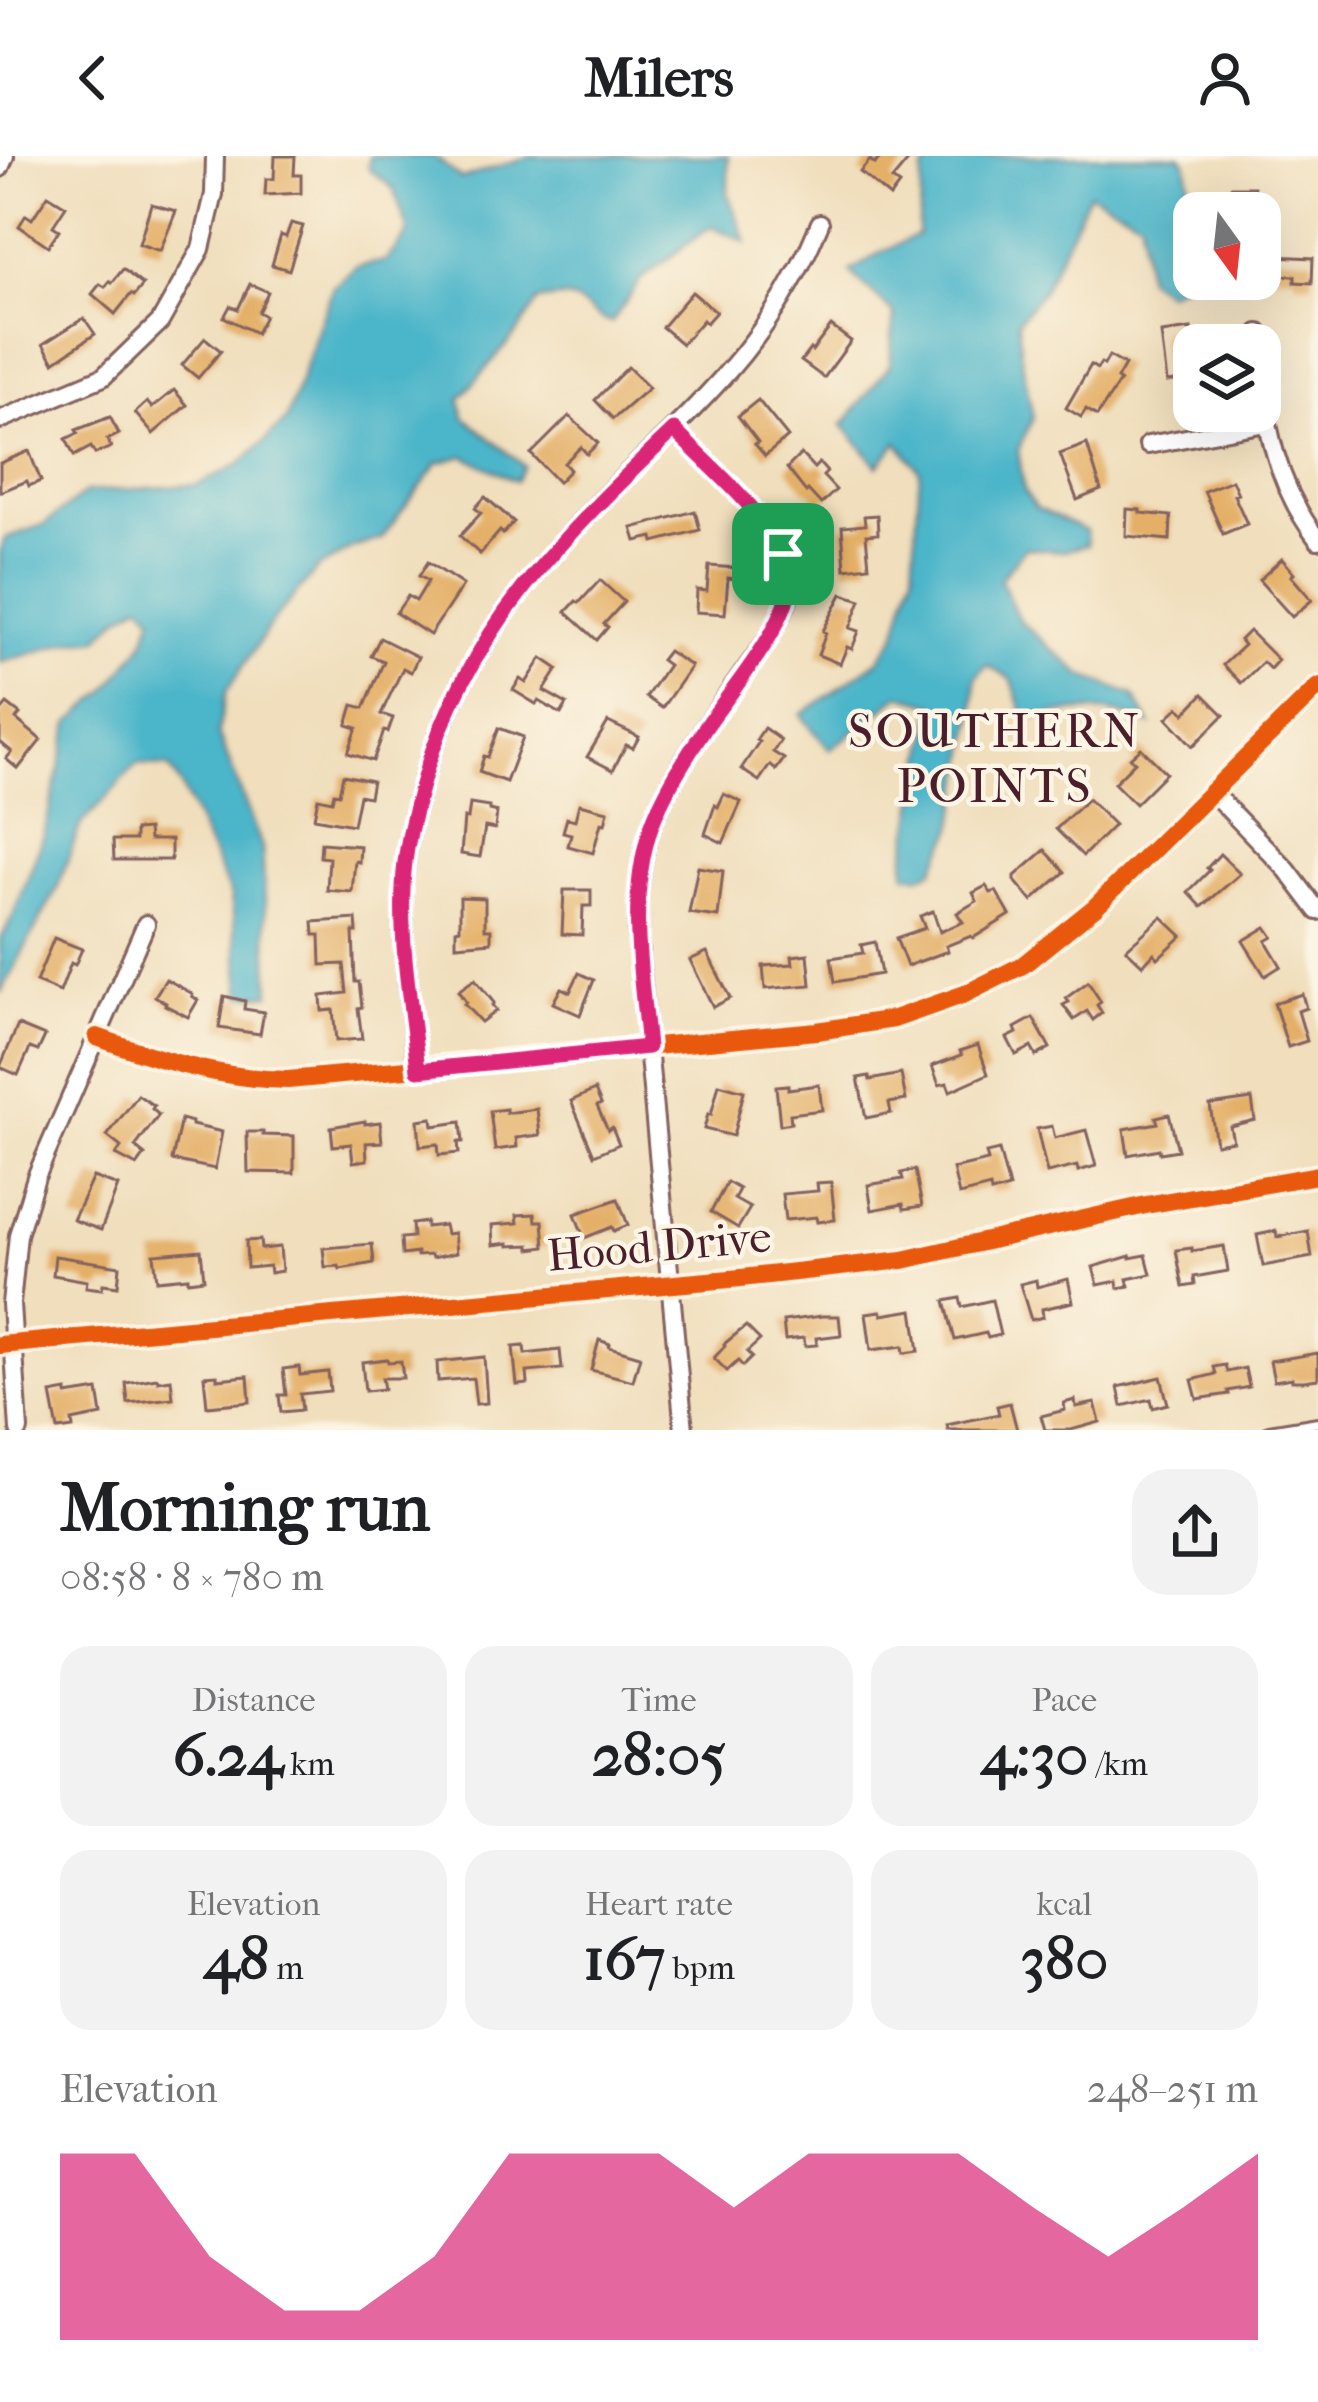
<!DOCTYPE html>
<meta charset="utf-8">
<style>
body{margin:0;font-family:"IM FELL French Canon",serif;background:#f2f2f2;color:#202124;height:100vh;display:flex;flex-direction:column;font-size:45px;white-space:nowrap}
*{box-sizing:border-box;margin:0}
p{font-size:39px;color:#757577}
.icon{flex:none;width:66px;height:66px;fill:none;stroke:currentColor;stroke-width:2;stroke-linecap:round;stroke-linejoin:round}
.map{position:relative;height:1274px;overflow:hidden}
.side{display:flex;flex-direction:column;background:#fff;flex:1}
.side>*{flex:none}
.needle{width:78px;rotate:165deg}
.buttons{position:absolute;left:1173px;top:36px;display:grid;gap:24px}
.buttons a{display:grid;place-items:center;width:108px;height:108px;border-radius:24px;background:#fff;box-shadow:0 12px 48px #0002;font-size:60px}
.pin{position:absolute;display:grid;place-items:center;width:102px;height:102px;color:#fff;margin:-51px;border-radius:24px;box-shadow:0 6px 18px #0006}
.round{display:grid;place-items:center;flex:none;width:126px;height:126px;border-radius:36px;background:#f2f2f2}
.overview{display:flex;align-items:center;justify-content:space-between;height:204px;padding:0 60px}
h1{font-size:66px;font-weight:800;line-height:90px}
.figures{display:grid;grid-template-columns:repeat(3,1fr);gap:18px;height:204px;padding:12px 60px}
.figures div{display:grid;align-content:center;border-radius:30px;background:#f2f2f2;text-align:center}
.figures b{font-size:60px;font-weight:800}
.figures small{font-size:33px;font-weight:400}
.figures p{font-size:33px}
.chart{height:336px;padding:24px 60px}
.chart p{display:flex;justify-content:space-between}
.chart svg{width:100%;height:216px;margin-top:12px;fill:#db2777;opacity:.7}
header{display:flex;justify-content:space-between;align-items:center;height:156px;padding:0 60px;background:#fff;font-size:54px;font-weight:800}
.map>svg:first-child{display:block}
</style>
<header><svg class="icon" aria-label="back" viewBox="0 0 24 24"><path d="M15 5l-7 7 7 7"/></svg>Milers<svg class="icon" aria-label="person" viewBox="0 0 24 24"><circle cx="12" cy="8" r="4"/><path d="M4 21q1-7 8-7t8 7"/></svg></header>
<div class="map">
<svg width="1318" height="1274" viewBox="0 0 1318 1274">
<rect width="100%" height="100%" fill="#fcf5e5"/>
<filter id="ink" filterUnits="userSpaceOnUse"><feTurbulence type="fractalNoise" baseFrequency=".00833" numOctaves="2"/><feDisplacementMap in="SourceGraphic" scale="24" xChannelSelector="R" yChannelSelector="G"/><feConvolveMatrix kernelMatrix="1 2 1 2 8 2 1 2 1" color-interpolation-filters="sRGB"/></filter>
<filter id="wash" filterUnits="userSpaceOnUse"><feTurbulence type="fractalNoise" baseFrequency=".004" numOctaves="4" result="noise"/><feDisplacementMap in="SourceGraphic" scale="48" xChannelSelector="R" yChannelSelector="G"/><feGaussianBlur stdDeviation="2.7" result="paint"/><feColorMatrix in="noise" values="0 0 0 0 0 0 0 0 0 0 0 0 0 0 0 0 0 1.4 0 .05"/><feComposite in="paint" operator="in"/></filter>
<g filter="url(#wash)">
<rect width="100%" height="100%" fill="#f0debc"/>
<!-- water -->
<g fill="#4bb5c9" stroke="#4a6a7a" stroke-width="3">
<path d="M369 0H434L461 23 531 0H728V39L747 86 711 70 641 123 612 166C590 160 594 154 578 146 566 139 551 143 538 145L519 174 460 243 464 261 524 310 516 325 464 300 438 307 381 383 352 392 318 412 275 462 226 536 218 577 262 691 270 838 242 839 231 739 181 630 169 611 137 608 80 670 57 733 0 838V785L14 758 44 679 70 567 108 533 143 488 153 460 141 447 118 462 98 483 69 486 0 507V398L5 382 44 369 86 336 197 329 240 308 286 265 333 131 356 111 386 105 409 76 393 32 369 13Z"/>
<path d="M932 0H1181L1187 8 1194 79V121L1167 136 1146 122 1141 64 1089 37 1043 134 1018 165 1021 200 1033 262 1018 294 1024 334 1035 351 1086 375 1087 389 1063 395 1025 392 1000 423 1019 464 1083 520 1133 539 1150 568C1129 559 1105 553 1083 555 1062 556 1045 561 1024 560L1012 524 987 509 976 521 973 566 954 672 933 714 920 720 906 718 905 703 934 548 900 539 830 594 801 559 879 504 896 479 913 417 920 315 898 286 878 310 843 269 890 209 894 157 850 116 881 96 918 79 923 16Z"/>
</g>
<g id="blocks">
<!-- building -->
<g fill="#e4af66">
<path d="M275 0H295L294 19H301V37L265 39 266 23H274Z"/>
<path d="M881 0H912L892 24 899 29 890 41 860 16 870 4 875 8Z"/>
<path d="M1231 31H1254L1255 57H1208L1207 37H1231Z"/>
<path d="M48 39 66 50 53 70 59 74 48 90 19 70 26 59 32 63Z"/>
<path d="M151 48 176 55 160 95 139 88Z"/>
<path d="M291 67 303 70 289 114 272 109 281 79 286 81Z"/>
<path d="M1274 100 1313 102 1312 127 1295 126V120L1273 119Z"/>
<path d="M123 113 143 129 134 140 131 138 115 158 92 138 100 128 105 131 110 125 112 127Z"/>
<path d="M250 128 268 136 258 156 265 160 256 177 224 161 230 150 238 153Z"/>
<path d="M692 136 716 156 706 167 703 164 682 188 662 171Z"/>
<path d="M84 162 95 178 54 206 43 188Z"/>
<path d="M831 170 851 185 824 222 801 205 810 193 812 195Z"/>
<path d="M1191 173 1193 192H1188L1192 223 1167 226 1161 177Z"/>
<path d="M205 182 221 195 198 222 182 209Z"/>
<path d="M1109 200 1125 209 1117 223 1120 225 1097 260 1086 253 1081 261 1066 252 1091 209 1097 213 1101 207 1104 209Z"/>
<path d="M628 211 649 232 613 263 595 244Z"/>
<path d="M174 234 187 249 153 278 135 257 147 246 152 252Z"/>
<path d="M758 244 788 281 765 300 755 288 758 286 738 260Z"/>
<path d="M569 260 598 287 587 298 581 291 564 307 570 314 558 326 531 298Z"/>
<path d="M110 261 119 278 107 284 111 291 95 298 91 291 74 300 66 283 78 277 76 274Z"/>
<path d="M1087 288 1101 334 1077 344 1060 298Z"/>
<path d="M29 295 41 325 29 330 27 325 0 336V307Z"/>
<path d="M801 298 814 312 819 307 827 316 823 320 836 334 821 348 808 334 806 336 787 312Z"/>
<path d="M1232 324 1238 338 1234 339 1247 368 1223 378 1204 335Z"/>
<path d="M485 341 514 366 503 378 500 375 480 398 460 380 481 357 475 352Z"/>
<path d="M1127 353 1140 354V357L1171 360 1170 384 1126 380Z"/>
<path d="M695 355 700 374 654 386 653 381 636 385 632 372Z"/>
<path d="M877 359 878 378 866 379 869 410 845 413 842 371 865 369 864 360Z"/>
<path d="M1282 403 1294 417 1291 420 1312 444 1292 461 1259 424Z"/>
<path d="M428 406 463 429 430 479 396 457 408 440 416 445 428 425 419 420Z"/>
<path d="M709 410 736 412 735 423 728 422 725 458 696 456 697 434 707 435Z"/>
<path d="M600 424 624 446 604 468 608 471 597 484 566 456 576 445 579 447Z"/>
<path d="M842 438 861 444 850 472 859 475 852 493 847 491 840 508 818 499 826 477 823 475Z"/>
<path d="M1249 475 1278 504 1270 513 1263 506 1241 527 1223 509 1244 489 1240 484Z"/>
<path d="M380 482 418 501 411 516 403 512 381 558 393 562 388 576 384 575 373 605 348 597 357 572 347 569 353 549 364 552 384 505 371 500Z"/>
<path d="M668 495 691 510 662 552 646 541 668 509 661 504Z"/>
<path d="M542 502 558 513 544 535 567 548 561 558 539 545 536 548 513 534 520 523 526 527Z"/>
<path d="M1203 538 1224 559 1193 590 1167 562 1179 551 1185 557Z"/>
<path d="M7 548 20 558 16 563 41 584 18 613 6 603 12 596 0 586V556Z"/>
<path d="M608 566 639 581 633 592 626 589 613 614 587 601Z"/>
<path d="M499 572 523 581 506 626 479 616 484 600 488 601Z"/>
<path d="M764 572 781 584 773 596 784 603 776 614 770 609 759 625 741 613 759 586 756 584Z"/>
<path d="M1141 592 1166 617 1135 648 1114 627 1135 606 1130 602Z"/>
<path d="M343 619 372 625 369 641 359 639 353 669 314 662 318 642 332 645 334 637 339 638Z"/>
<path d="M724 638 741 646 723 687 705 678 715 649 718 651Z"/>
<path d="M1088 643 1114 669 1083 700 1056 673Z"/>
<path d="M470 648 489 651V654L497 656 495 673 485 671 480 701 461 698 464 662 468 663Z"/>
<path d="M579 648 608 655 605 668 601 667 593 697 568 690 571 678 563 676 567 662 575 664Z"/>
<path d="M148 673 149 684H171V704H114L113 684H135V674Z"/>
<path d="M321 687 360 690 359 706 355 705 352 736 327 734 329 702 320 701Z"/>
<path d="M1045 694 1065 716 1032 745 1015 725V720Z"/>
<path d="M1220 698 1240 718 1202 751 1188 736 1210 714 1207 712Z"/>
<path d="M698 711 723 715 718 761 689 757Z"/>
<path d="M986 730 991 737 996 735 1010 759 973 782 971 780 946 790 948 795 907 810 896 782 925 772 920 760 933 755 940 776 963 766 957 757 977 745 973 737Z"/>
<path d="M564 734H591V750H583L582 779 562 778Z"/>
<path d="M460 741 485 742V773H491V786L456 789V773L460 772Z"/>
<path d="M1162 761 1182 780 1158 802 1154 797 1143 809 1126 793Z"/>
<path d="M356 763 357 776H353L355 826H359L362 851 358 852 362 883 336 885 333 854 322 855 321 840 347 837 344 808 321 809 320 779H314L313 766Z"/>
<path d="M1266 771 1273 781 1266 785 1281 810 1265 820 1243 785Z"/>
<path d="M54 782 82 793 75 809 71 807 60 836 36 826Z"/>
<path d="M875 786 881 818 835 826 831 802 863 797 861 789Z"/>
<path d="M707 796 730 842 713 851 690 804Z"/>
<path d="M808 798 811 829 765 833 763 810 793 808 792 800Z"/>
<path d="M579 817 594 824 580 859 553 847 561 832 570 836Z"/>
<path d="M166 823 193 838 192 840 198 844 188 861 165 849 166 847 155 840Z"/>
<path d="M475 823 494 847 492 849 496 855 481 866 464 848 466 846 458 835Z"/>
<path d="M1088 826 1101 846 1097 849 1102 857 1093 864 1087 855 1074 864 1063 849 1069 846 1066 842Z"/>
<path d="M1302 838 1306 852 1298 855 1307 885 1288 891 1274 847Z"/>
<path d="M224 840 245 845 244 853 264 856 260 878 219 872Z"/>
<path d="M1033 862 1050 892 1036 900 1031 891 1016 899 1007 882 1017 877 1015 872Z"/>
<path d="M18 869 45 880 38 895 30 892 18 919 0 911Z"/>
<path d="M978 889 988 918 950 935 947 927 939 929 932 910 962 899 960 895Z"/>
<path d="M901 918 906 944 889 947 891 957 866 962 858 922 869 920 870 924Z"/>
<path d="M719 928 744 935 733 980 704 973 708 958 711 959Z"/>
<path d="M788 929V933L819 929 822 954 790 958 791 967 780 969 776 930Z"/>
<path d="M595 934 601 948 597 950 608 974 612 971 619 988 594 999 571 945Z"/>
<path d="M138 939 154 950 152 953 159 959 135 991 145 999 137 1010 116 999 121 991 107 980Z"/>
<path d="M1252 943 1255 964 1230 970 1233 985 1216 988 1210 949Z"/>
<path d="M506 953V957L537 953 540 979 516 982 517 991 495 994 490 955Z"/>
<path d="M1169 958 1178 994 1160 997 1159 993 1128 999 1124 973 1158 967 1156 961Z"/>
<path d="M432 962 433 970 461 966 463 986H458L459 997 439 999 438 988 420 990 418 964Z"/>
<path d="M181 963 192 966V969L222 976 215 1013 172 1004Z"/>
<path d="M365 965V968L380 966 382 986 366 987 367 1004 353 1006 351 988 333 990 331 971Z"/>
<path d="M1052 970 1055 982 1086 974 1096 1010 1078 1015 1077 1010 1047 1017 1037 973Z"/>
<path d="M247 976H263V979L294 980V1017L248 1016Z"/>
<path d="M999 994 1009 1032 991 1037 990 1031 959 1039 953 1013 988 1005 986 997Z"/>
<path d="M915 1014 922 1050 904 1053 903 1048 872 1054 868 1029 903 1023 901 1017Z"/>
<path d="M93 1021 118 1030 101 1074 73 1064Z"/>
<path d="M727 1026 739 1033 734 1043 750 1052 738 1072 711 1056Z"/>
<path d="M831 1026 835 1064 817 1066 816 1061 785 1064 782 1038 818 1035 817 1027Z"/>
<path d="M618 1043 628 1069 614 1075 612 1071 584 1082 575 1058Z"/>
<path d="M535 1058 536 1065H543L545 1091 530 1093V1089L509 1090V1087L493 1089 492 1069 518 1067 517 1059Z"/>
<path d="M426 1066V1071L444 1069 446 1078 454 1077 456 1097 432 1102 431 1099 417 1100V1097L402 1099 401 1082 413 1081 412 1068Z"/>
<path d="M1276 1075 1277 1081 1308 1075 1312 1101 1263 1110 1257 1079Z"/>
<path d="M260 1084 261 1093 280 1091 282 1115 270 1117 269 1110 247 1112 246 1085Z"/>
<path d="M372 1088 374 1107 340 1113 339 1110 325 1111 323 1092Z"/>
<path d="M1224 1090 1228 1115 1194 1121 1195 1129 1183 1131 1176 1094 1192 1092V1095Z"/>
<path d="M201 1094 204 1123 188 1125V1121L157 1124 154 1098Z"/>
<path d="M1146 1099 1151 1118 1127 1123 1129 1130 1118 1132 1117 1125 1098 1129 1093 1111 1130 1100V1102Z"/>
<path d="M55 1100 120 1110 118 1130 103 1128 102 1133 86 1131 87 1125 53 1119Z"/>
<path d="M1068 1123 1073 1146 1042 1153 1043 1161 1031 1164 1020 1128 1036 1124 1037 1131Z"/>
<path d="M960 1142 962 1151 992 1144 1000 1179 988 1182 986 1177 955 1184 945 1145Z"/>
<path d="M913 1154 919 1195 904 1197 903 1190 871 1194 866 1157 881 1155 882 1159Z"/>
<path d="M822 1160H839L841 1179 816 1182 817 1189 805 1190 804 1182 785 1184 783 1165Z"/>
<path d="M746 1170 760 1184 747 1196 752 1201 743 1210 738 1205 727 1215 714 1202 725 1190 724 1188Z"/>
<path d="M599 1184 610 1188 609 1191 640 1200 633 1225 591 1214Z"/>
<path d="M524 1190 525 1198 560 1194 562 1213 527 1216 528 1228 517 1229 513 1191Z"/>
<path d="M1318 1197V1223L1304 1225H1292V1222L1274 1225 1270 1205Z"/>
<path d="M484 1201 487 1247 476 1248 473 1222 438 1225 437 1206Z"/>
<path d="M387 1203 388 1206 401 1205 403 1222H382L384 1233 365 1235 362 1206Z"/>
<path d="M1225 1209 1227 1216 1245 1212 1249 1231 1228 1235 1229 1238 1197 1243 1192 1224 1216 1218 1214 1211Z"/>
<path d="M299 1211 300 1219 328 1216 330 1235 300 1238 302 1254 281 1256 279 1239H286L283 1213Z"/>
<path d="M217 1219V1223L248 1220 250 1246 207 1250 204 1220Z"/>
<path d="M1161 1221 1168 1248 1153 1252 1151 1243 1122 1250 1118 1231Z"/>
<path d="M157 1222 158 1225 171 1223 173 1242 128 1247 126 1227Z"/>
<path d="M98 1234 102 1259 72 1265 73 1272 58 1274 51 1238 67 1235V1239Z"/>
<path d="M1075 1244 1076 1251 1095 1247 1100 1266 1071 1274H1045L1041 1260 1065 1254 1064 1247Z"/>
<path d="M1010 1247 1017 1274H948L947 1269 999 1258 997 1250Z"/>
</g>
</g>
</g>
<g filter="url(#ink)">
<use href="#blocks" fill-opacity="0" stroke="#84625e" stroke-width="3"/>
<g fill="none" stroke-linecap="round" stroke-linejoin="round">
<defs>
<path id="service" d="M1269 1274 1318 1266"/>
<g id="minor">
<path d="M0 12 5 0"/>
<path d="M1259 177V189"/>
<path d="M1260 201C1264 268 1277 330 1318 384"/>
<path d="M0 264 103 221 160 166 201 93 214 38 215 0"/>
<path d="M674 274C708 309 779 367 789 416 791 424 791 435 788 443 779 472 757 497 740 522 712 561 682 603 661 647 642 686 638 730 637 773L684 1274"/>
<path d="M1148 289 1266 267"/>
<path d="M1212 636 1287 714 1318 755"/>
<path d="M97 881C160 904 220 923 288 924L817 875 894 863 965 838 1023 809 1095 751 1318 531"/>
<path d="M417 914C412 854 400 792 403 732 405 696 413 659 423 625 461 494 539 404 634 311 716 232 776 175 820 67"/>
<path d="M0 1189 741 1122 903 1104 1146 1049 1318 1019"/>
<path d="M19 1274 11 1148 18 1079 36 1021 146 768"/>
</g>
</defs>
<!-- service casing -->
<use href="#service" stroke="#84625e" stroke-width="14"/>
<!-- minor casing -->
<use href="#minor" stroke="#84625e" stroke-width="22"/>
<!-- service -->
<use href="#service" stroke="#fff" stroke-width="8"/>
<!-- minor -->
<use href="#minor" stroke="#fff" stroke-width="16"/>
<defs>
<g id="cycleway">
<path d="M97 881C160 904 220 923 288 924L817 875 894 863 965 838 1023 809 1095 751 1318 531"/>
<path d="M0 1189 741 1122 903 1104 1146 1049 1318 1019"/>
</g>
</defs>
<!-- cycleway casing -->
<use href="#cycleway" stroke="#fcf5e5" stroke-width="26"/>
<!-- cycleway -->
<use href="#cycleway" stroke="#e8590c" stroke-width="18"/>
</g>
</g>
<g fill="none" stroke-linecap="round" stroke-linejoin="round" filter="url(#ink)">
<defs>
<path id="route" d="M674 274C708 309 779 367 789 415 799 459 728 537 704 574 684 605 663 637 651 671 627 743 641 818 648 891L418 914C412 854 400 792 403 732 404 696 413 660 423 625 465 475 565 378 674 274Z"/>
</defs>
<!-- route casing -->
<use href="#route" stroke="#fff" stroke-width="24"/>
<!-- route -->
<use href="#route" stroke="#db2777" stroke-width="15"/>
</g>
<g text-anchor="middle" stroke-width="9" stroke-linejoin="round" paint-order="stroke">
<!-- street labels -->
<g font-size="45" fill="#4a1f2b" stroke="#fcf5e5">
<text transform="translate(659 1089) rotate(-5)" y="16">Hood Drive</text>
</g>
<!-- neighbourhood labels -->
<g font-size="48" letter-spacing="3" fill="#4a1f2b" stroke="#fcf5e5">
<text x="995" y="591">SOUTHERN<tspan x="995" dy="55">POINTS</tspan></text>
</g>
</g>
</svg>
<div class="buttons">
<a><svg class="needle" viewBox="-14 -14 28 28"><path d="M0-13l5 13h-10z" fill="#e53935"/><path d="M0 13l5-13h-10z" fill="#757577"/></svg></a>
<a><svg class="icon" aria-label="layers" viewBox="0 0 24 24"><path d="M12 4l9 5-9 5-9-5zM3 14l9 5 9-5"/></svg></a>
</div>
<div class="pin" style="left:783px;top:398px;background:#1e9e55"><svg class="icon" aria-label="arrive" viewBox="0 0 24 24"><path d="M6 21V4h12l-3 4 3 4H6"/></svg></div>
</div>
<section class="side">
<div class="overview"><div><h1>Morning run</h1><p>08:58 · 8 × 780 m</p></div><a class="round"><svg class="icon" aria-label="share" viewBox="0 0 24 24"><path d="M12 15V3M7 8l5-5 5 5M5 13v7h14v-7"/></svg></a></div>
<div class="figures">
<div><p>Distance</p><b>6.24<small> km</small></b></div>
<div><p>Time</p><b>28:05</b></div>
<div><p>Pace</p><b>4:30<small> /km</small></b></div>
</div>
<div class="figures">
<div><p>Elevation</p><b>48<small> m</small></b></div>
<div><p>Heart rate</p><b>167<small> bpm</small></b></div>
<div><p>kcal</p><b>380</b></div>
</div>
<div class="chart"><p><span>Elevation</span>248–251 m</p>
<svg viewBox="0 0 160 44" preserveAspectRatio="none"><path d="M0 44V6L10 6L20 27L30 38L40 38L50 27L60 6L70 6L80 6L90 17L100 6L110 6L120 6L130 17L140 27L150 17L160 6V44z"/></svg>
</div>
</section>
